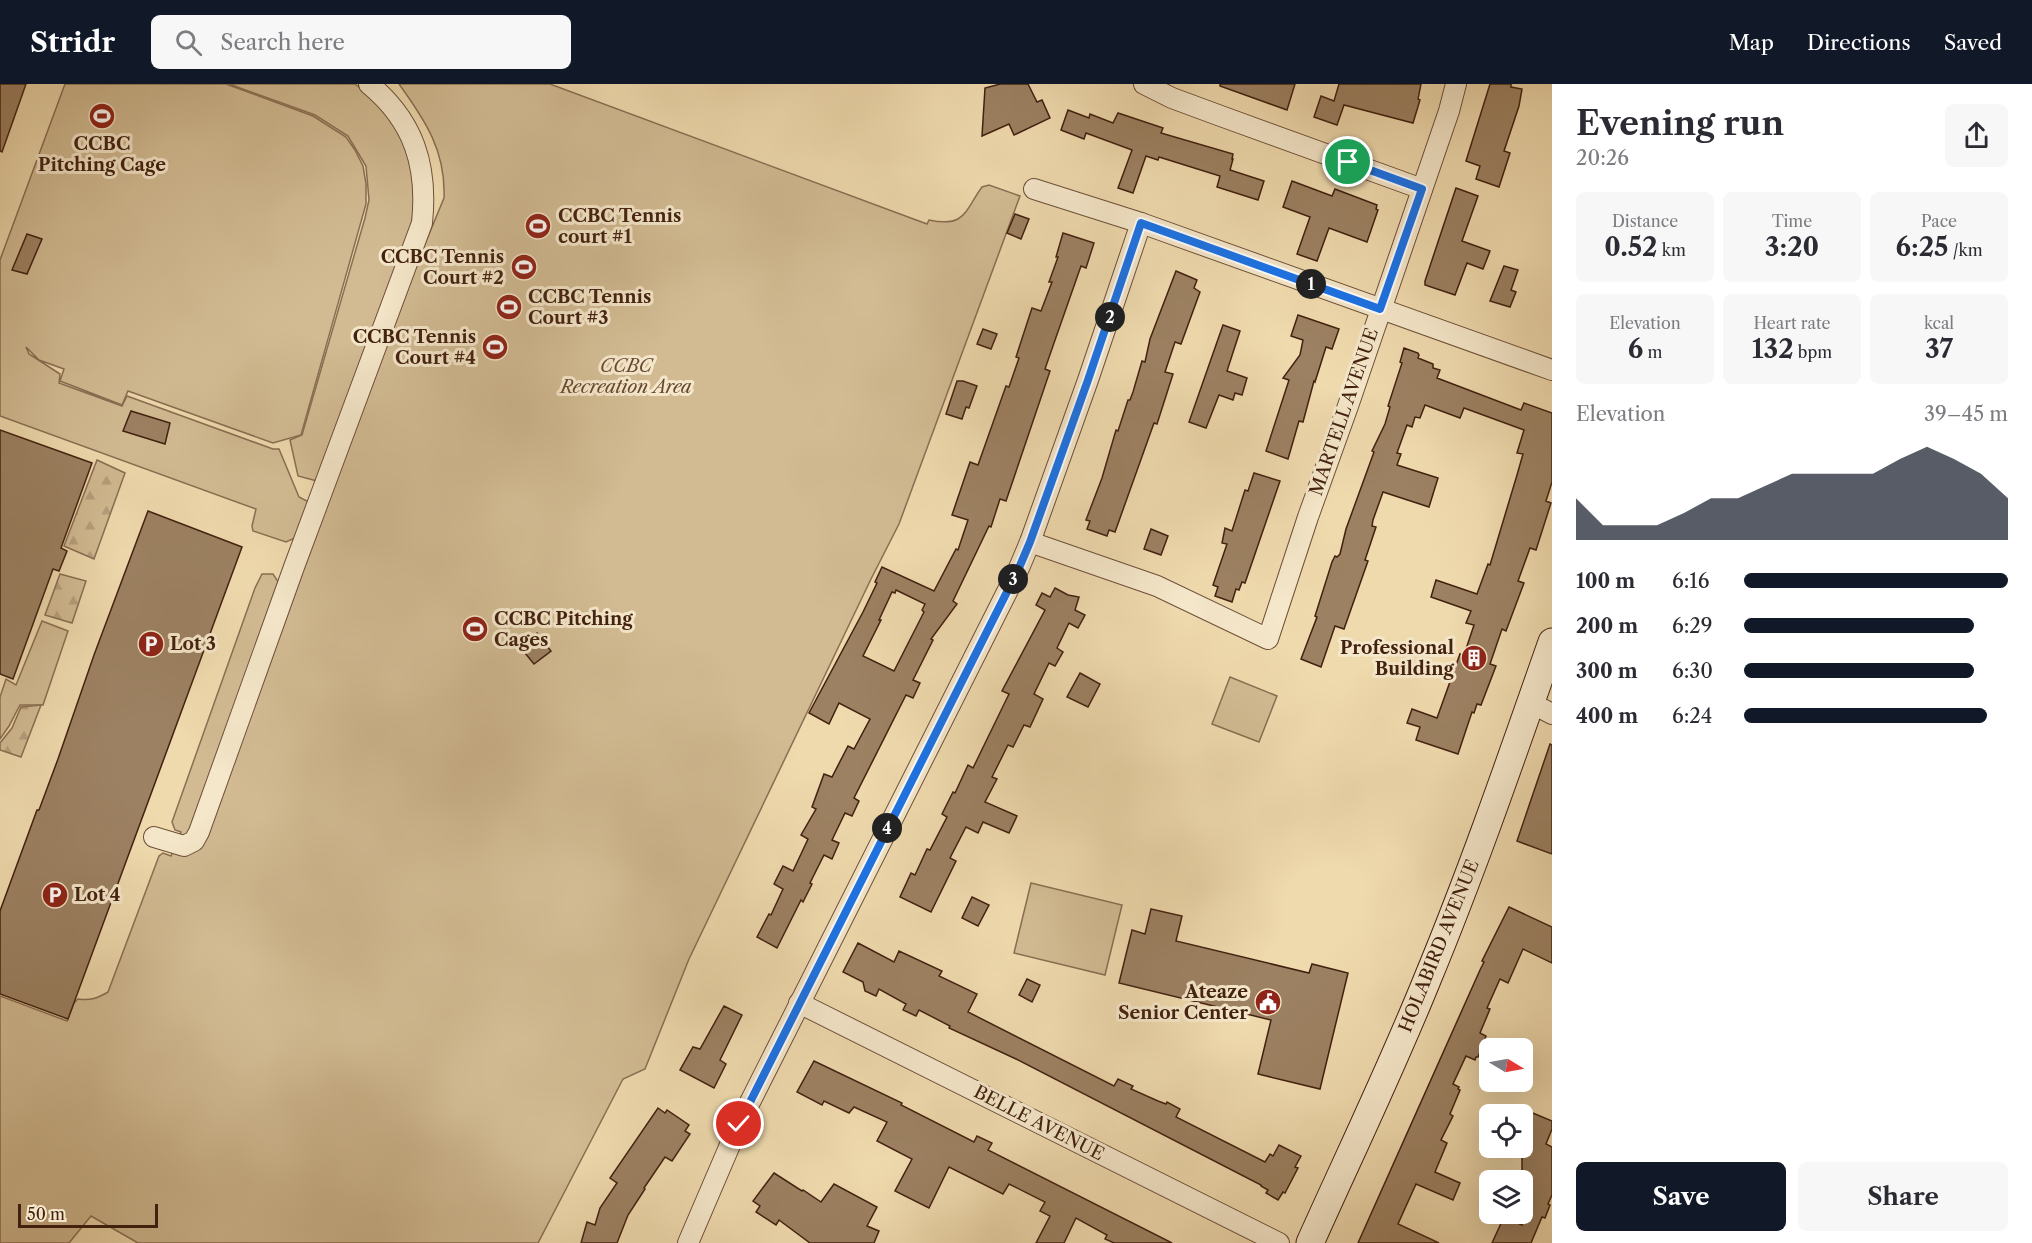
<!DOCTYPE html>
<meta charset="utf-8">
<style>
body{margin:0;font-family:"Libre Caslon Text",serif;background:#f7f7f7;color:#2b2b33;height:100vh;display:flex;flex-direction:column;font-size:22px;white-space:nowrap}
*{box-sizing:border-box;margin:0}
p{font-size:20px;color:#7c7c81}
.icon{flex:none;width:33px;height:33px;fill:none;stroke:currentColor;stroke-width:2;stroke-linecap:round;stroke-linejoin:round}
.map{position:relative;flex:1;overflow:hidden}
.side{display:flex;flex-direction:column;background:#fff;width:480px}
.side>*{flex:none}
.needle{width:39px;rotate:100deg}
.buttons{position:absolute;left:1479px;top:954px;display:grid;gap:12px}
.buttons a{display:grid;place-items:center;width:54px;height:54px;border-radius:9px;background:#fff;box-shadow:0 6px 24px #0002;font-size:30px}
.scale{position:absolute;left:18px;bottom:15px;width:140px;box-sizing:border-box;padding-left:6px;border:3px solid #422110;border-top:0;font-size:16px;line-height:21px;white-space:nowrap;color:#422110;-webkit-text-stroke:4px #f5e7ca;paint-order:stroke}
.pin{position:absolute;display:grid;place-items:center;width:51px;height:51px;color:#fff;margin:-26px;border:3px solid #fff;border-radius:50%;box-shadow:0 2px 6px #0007}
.km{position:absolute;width:30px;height:30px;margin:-15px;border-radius:50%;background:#222;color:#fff;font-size:16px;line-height:30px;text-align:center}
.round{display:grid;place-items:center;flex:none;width:63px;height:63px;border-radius:9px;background:#f7f7f7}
.headline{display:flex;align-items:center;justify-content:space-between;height:102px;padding:0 24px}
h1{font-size:33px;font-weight:700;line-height:45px}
.stats{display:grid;grid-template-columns:repeat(3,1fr);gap:9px;height:102px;padding:6px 24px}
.stats div{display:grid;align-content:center;border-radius:9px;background:#f7f7f7;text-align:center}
.stats b{font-size:26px;font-weight:700}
.stats small{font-size:16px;font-weight:400}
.stats p{font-size:16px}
.chart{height:168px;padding:12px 24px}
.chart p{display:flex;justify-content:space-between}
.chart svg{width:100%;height:108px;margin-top:6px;fill:#111827;opacity:.7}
.button{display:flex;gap:12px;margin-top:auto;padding:12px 24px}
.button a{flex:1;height:69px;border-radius:9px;background:#111827;color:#fff;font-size:24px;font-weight:700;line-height:69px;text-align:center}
.button a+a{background:#f7f7f7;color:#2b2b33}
ul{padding:0 24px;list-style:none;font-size:20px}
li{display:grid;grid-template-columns:96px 72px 1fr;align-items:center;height:45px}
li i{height:15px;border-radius:8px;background:#111827}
header{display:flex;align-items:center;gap:36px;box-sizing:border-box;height:84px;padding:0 30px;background:#111827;color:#fff}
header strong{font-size:28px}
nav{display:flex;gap:33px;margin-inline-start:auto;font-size:21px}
.search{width:420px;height:54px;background:#f7f7f7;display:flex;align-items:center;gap:15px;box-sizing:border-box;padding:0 21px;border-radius:9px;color:#7c7c81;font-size:22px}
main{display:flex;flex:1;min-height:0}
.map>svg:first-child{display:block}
</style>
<header>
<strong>Stridr</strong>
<div class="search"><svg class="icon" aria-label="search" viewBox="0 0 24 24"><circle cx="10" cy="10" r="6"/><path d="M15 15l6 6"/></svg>Search here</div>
<nav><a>Map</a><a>Directions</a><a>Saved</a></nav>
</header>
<main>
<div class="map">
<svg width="1552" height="1159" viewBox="0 0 1552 1159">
<defs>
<pattern id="forest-firs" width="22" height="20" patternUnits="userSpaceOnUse" patternTransform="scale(1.5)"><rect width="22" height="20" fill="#d2bb93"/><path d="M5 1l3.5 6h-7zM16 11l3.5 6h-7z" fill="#b6a07e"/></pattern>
</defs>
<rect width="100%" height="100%" fill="#efdaae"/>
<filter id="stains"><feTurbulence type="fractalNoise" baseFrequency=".00333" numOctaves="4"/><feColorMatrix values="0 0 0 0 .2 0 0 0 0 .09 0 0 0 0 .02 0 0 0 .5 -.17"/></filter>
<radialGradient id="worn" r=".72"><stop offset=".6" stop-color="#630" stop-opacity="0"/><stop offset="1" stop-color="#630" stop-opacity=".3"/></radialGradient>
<!-- green -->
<g fill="#d2bb93" stroke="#8a6e52" stroke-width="1.5">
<path d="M65 0H226L313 32 346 53 355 66 363 82 366 100V120L301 351 273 359 128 307 122 321 60 297 64 285 39 276 26 263 29 270 60 290 59 299 122 322 127 312 273 365H279L299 413 309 418 295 454 286 458 253 447 252 442 256 425 0 332V176Z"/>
<path d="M229 0H355L375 15 399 48 413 84 415 121 410 147 317 397 298 392 290 356 302 351 365 134 369 116 366 82 348 52 315 31Z"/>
<path d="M399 0H550L927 140 929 136C966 144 965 126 982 103L989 101 1020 112 899 440 871 495 689 875 645 985 623 995 538 1159H138L91 1132 69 1159H0V912L67 937 74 919 78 915C90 917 98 914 108 908L159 772 163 769 171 772 181 748 175 746 172 738 255 504 262 490H273L279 499 248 587 444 114C446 67 425 36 399 0Z"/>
<path d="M42 537 68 547 43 621H20L9 642 0 655V613L6 595 16 601Z"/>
<path d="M1230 593 1277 612 1259 658 1212 640Z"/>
<path d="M1031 799 1122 821 1105 891 1014 869Z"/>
</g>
<!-- forest -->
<g fill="url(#forest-firs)" stroke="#8a6e52" stroke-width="1.5">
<path d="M97 376 125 389 94 475 64 462Z"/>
<path d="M60 490 86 497 72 539 45 531Z"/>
<path d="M41 621 21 673 0 666V659L12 644 21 623Z"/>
</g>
<!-- building -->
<g fill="#9c8162" stroke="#422110" stroke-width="1.5" fill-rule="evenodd">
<path d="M0 0H26L2 68 0 67Z"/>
<path d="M1000 0H1028L1037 18 1042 16 1050 34 1014 51 1009 40 982 52 985 4Z"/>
<path d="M1220 0H1295L1287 26 1220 2Z"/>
<path d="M1339 0H1421L1418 15 1420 16 1413 39 1344 21 1337 41 1314 33 1321 12 1334 17Z"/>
<path d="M1490 0H1511V3L1522 5 1519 22 1504 67 1510 69 1499 103 1476 95 1480 82 1466 77Z"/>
<path d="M1068 26 1089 34 1090 30 1113 39 1118 29 1163 44 1161 49 1233 70 1232 75H1233L1230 86 1264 97 1258 116 1217 103 1220 92 1159 73 1158 76 1146 72 1133 109 1118 104 1132 66 1086 49 1084 55 1061 46Z"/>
<path d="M1292 97 1332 112 1335 105 1377 121 1376 125 1378 126 1367 158 1329 144 1317 177 1297 170 1310 133 1283 123Z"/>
<path d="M1456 104 1478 112 1462 157 1490 167 1483 185 1467 179 1455 211 1425 201V197Z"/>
<path d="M1015 130 1029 135 1021 155 1007 149Z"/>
<path d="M1063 149 1094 159 1086 184 1081 182 1054 259 1045 285 1050 287 1006 417 1000 415 991 443 989 442 953 517 957 520 931 555 933 556 913 596 920 599 913 614 906 611 854 714 859 717 852 732 845 729 832 756 839 759 832 775 824 771 810 799 812 800 803 818 801 816 777 864 757 853 769 830 771 831 783 805 774 800 783 782 793 787 808 755 801 751 816 725 812 723 824 690 832 693 848 662 854 665 870 635 839 619 829 640 809 629 863 528 877 499 875 498 882 483 934 507 956 465 958 466 968 436 952 431 970 378 978 381 1006 302 1009 303 1019 274 1016 273 1032 224 1041 227 1052 198H1049L1058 173H1056ZM896 506 925 520 922 526 924 528 894 587 863 572 881 536H879L892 508 895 509Z"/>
<path d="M27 150 42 155 27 190 12 186Z"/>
<path d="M1504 182 1518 186 1511 206 1516 208 1510 223 1490 217Z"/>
<path d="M1176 187 1197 196 1194 204 1200 208 1181 260 1175 258 1165 288 1173 290 1157 340 1154 339 1115 448 1109 446 1107 452 1087 445 1090 437 1086 436 1102 394 1116 346 1118 347 1128 316H1130L1133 308 1142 277 1145 278 1150 255Z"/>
<path d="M1298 231 1339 245 1332 265 1326 263 1315 298 1314 297 1303 338 1299 337 1288 375 1266 367 1289 296 1283 294 1300 271 1303 256 1291 252Z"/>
<path d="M1223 241 1240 247 1227 287 1247 294 1242 311 1235 309 1233 316 1219 311 1206 344 1189 338Z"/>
<path d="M983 245 997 250 991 265 977 260Z"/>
<path d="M1404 264 1418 269 1419 271 1418 274 1433 280V284L1440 286 1437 294 1521 326 1524 319 1552 329V398L1546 417 1551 419 1536 466 1530 464 1518 497 1524 499 1506 547 1502 545 1490 580 1496 582 1481 621 1477 620 1474 629 1472 628 1458 670 1416 656 1420 643 1407 639 1412 625 1437 634 1460 570 1464 571 1474 541 1466 539 1471 527 1431 513 1436 496 1477 510 1488 480 1490 481 1517 391 1523 370 1517 369 1524 346 1464 324 1460 334 1425 321 1420 334 1415 333 1412 343 1407 341 1397 369 1401 370 1397 381 1438 394 1429 423 1383 408 1373 436 1372 442 1376 443 1365 476 1368 477 1344 545 1335 542 1321 583 1301 575 1317 533 1315 532 1332 478 1335 472 1337 473 1340 470 1346 445 1374 368 1372 367 1385 340 1390 323 1388 322 1402 279 1400 278Z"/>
<path d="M957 297H963L977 302 969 324 966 323 962 335 946 330Z"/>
<path d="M131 327 170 339 165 360 123 347Z"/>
<path d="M0 346 92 379 61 464 67 467 59 487 53 485 13 595 0 590Z"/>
<path d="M1254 389 1280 397 1245 499 1242 498 1239 506 1236 505 1232 518 1215 512 1218 503 1213 501 1227 460 1222 459 1225 444 1232 447 1245 406 1248 407Z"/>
<path d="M148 427 242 463 68 935 0 910V827L37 726H39L58 675 94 571Z"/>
<path d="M1151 445 1168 452 1161 471 1144 465Z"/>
<path d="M1055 504 1068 511 1079 513 1075 526 1085 531 1078 544 1069 539 1057 564 1063 568 1055 582 1049 579 1034 610 1043 615 1030 643 1024 641 1013 663 1008 661 992 693 997 695 985 718 1017 732 1009 749 983 738 978 749 966 743 950 774 956 777 931 828 900 813 911 789 915 791 927 765 930 766 947 733 942 730 953 708 955 709 968 681 973 684 1009 610 1002 607 1045 526 1036 521 1042 509 1050 513Z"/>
<path d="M537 549 551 567 534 580 520 563Z"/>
<path d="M1080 589 1100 600 1088 623 1067 613Z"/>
<path d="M1550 660 1552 661V770L1517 757Z"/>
<path d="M972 813 989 821 978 842 962 834Z"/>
<path d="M1509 823 1552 843V879L1523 865 1508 899 1500 895 1487 924 1490 925 1480 949 1486 952 1478 973H1476L1475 976 1466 972 1453 1000 1459 1003 1458 1005 1460 1006 1450 1030 1453 1032 1441 1056 1447 1059 1435 1088 1460 1099 1453 1116 1416 1100 1398 1140 1439 1159H1358L1480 886 1484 878 1482 877Z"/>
<path d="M1151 825 1182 832 1176 857 1309 889 1312 880 1348 889 1320 1005 1258 990 1271 936 1119 899 1132 846 1145 850Z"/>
<path d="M858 859 894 878 899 867 942 887 939 892 977 910 968 928 1114 1002 1118 995 1133 1002 1131 1005 1158 1017 1166 1020 1167 1018 1180 1025 1176 1033 1265 1078 1270 1070 1273 1072 1279 1061 1301 1072 1295 1083 1298 1084 1285 1109 1283 1108 1278 1116 1266 1109 1268 1106 1261 1102V1101L1016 975 949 944 950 942 919 926 916 932 903 926 906 920 879 905 876 912 865 907 863 898 843 888Z"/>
<path d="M1027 895 1040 901 1032 918 1019 911Z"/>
<path d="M724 922 742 931 720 976 726 980 714 1004 680 986 693 963 700 965Z"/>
<path d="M814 977 902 1019 901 1021 974 1058 977 1052 992 1059 988 1066 1172 1159H1114L1105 1155 1107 1151 1076 1134 1064 1159H1036L1050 1132 1040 1127 1045 1118 1009 1100 1003 1110 949 1083 929 1124 895 1107 912 1075 877 1057 887 1038 854 1023 849 1029 824 1017 822 1021 797 1008Z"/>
<path d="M658 1024 665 1029 667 1026 689 1041 685 1047 690 1050 672 1077 665 1073 644 1104 645 1105 628 1131 617 1159H581L587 1138 595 1141 600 1124 617 1099 610 1094Z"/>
<path d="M1528 1027 1552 1037V1045L1546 1060 1552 1063V1111L1548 1120 1550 1121 1545 1134 1542 1133 1531 1159H1492L1503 1135 1507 1137 1509 1135 1522 1141V1073L1515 1069 1518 1064H1522V1040Z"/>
<path d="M774 1089 802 1107 803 1106 821 1118 834 1100 877 1123 867 1142 879 1147 874 1159H810L779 1136 776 1141 756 1128 760 1122 753 1117Z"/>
</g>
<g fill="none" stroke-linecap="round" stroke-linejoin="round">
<defs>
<g id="street">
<path d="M1144 0 1172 14 1218 31 1422 105"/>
<path d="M1034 105 1141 139 1552 286"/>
<path d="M1030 458 1157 502 1268 555 1308 433 1348 322 1449 27 1456 0"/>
<path d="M1531 619 1552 630"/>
<path d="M154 753 184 762 194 757 199 748 294 483 422 139C428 82 414 37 369 0"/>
<path d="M799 919 1279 1159"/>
<path d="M688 1159 739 1040 1019 484 1030 458 1088 296 1141 139"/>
</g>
<path id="secondary" d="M1310 1159C1349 1072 1391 985 1427 896 1473 785 1512 672 1552 558"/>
</defs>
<!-- street casing -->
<use href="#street" stroke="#6d4f38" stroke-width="22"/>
<!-- secondary casing -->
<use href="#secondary" stroke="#422110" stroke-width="29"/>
<!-- street -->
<use href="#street" stroke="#f5e7ca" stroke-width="20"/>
<!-- secondary -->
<use href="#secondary" stroke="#f5e7ca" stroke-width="27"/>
</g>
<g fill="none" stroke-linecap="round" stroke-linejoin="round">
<defs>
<path id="route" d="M739 1040 1019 484 1030 458 1088 296 1141 139 1380 225 1422 105 1348 78"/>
</defs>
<!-- route casing -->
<use href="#route" stroke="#fff" stroke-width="12"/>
<!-- route -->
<use href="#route" stroke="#1a73e8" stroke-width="8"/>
</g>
<!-- icons -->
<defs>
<symbol id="stadium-disc" viewBox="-11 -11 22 22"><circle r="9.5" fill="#8f2418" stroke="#f5e7ca"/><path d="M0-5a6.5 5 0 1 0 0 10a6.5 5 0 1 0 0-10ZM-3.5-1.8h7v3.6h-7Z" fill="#fff"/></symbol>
<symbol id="parking-disc" viewBox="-11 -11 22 22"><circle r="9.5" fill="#8f2418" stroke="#f5e7ca"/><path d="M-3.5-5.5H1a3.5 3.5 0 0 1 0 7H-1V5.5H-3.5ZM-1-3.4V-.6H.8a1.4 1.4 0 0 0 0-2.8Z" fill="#fff"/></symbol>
<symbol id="building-disc" viewBox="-11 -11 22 22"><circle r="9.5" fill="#8f2418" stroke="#f5e7ca"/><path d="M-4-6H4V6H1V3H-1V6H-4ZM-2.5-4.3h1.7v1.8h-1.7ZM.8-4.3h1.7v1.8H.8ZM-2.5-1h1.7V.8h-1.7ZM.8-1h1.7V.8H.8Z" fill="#fff"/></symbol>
<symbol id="civic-disc" viewBox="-11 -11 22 22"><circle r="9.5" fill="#8f2418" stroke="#f5e7ca"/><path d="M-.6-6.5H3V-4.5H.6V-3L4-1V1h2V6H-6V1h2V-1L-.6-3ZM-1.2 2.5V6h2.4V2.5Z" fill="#fff"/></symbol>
</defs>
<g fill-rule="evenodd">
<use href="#stadium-disc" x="87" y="17" width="30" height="30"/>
<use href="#stadium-disc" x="523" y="127" width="30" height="30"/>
<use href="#stadium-disc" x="509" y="168" width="30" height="30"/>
<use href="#stadium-disc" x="494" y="208" width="30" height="30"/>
<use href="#stadium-disc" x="480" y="248" width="30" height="30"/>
<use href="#stadium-disc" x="460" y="530" width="30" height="30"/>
<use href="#parking-disc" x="136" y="545" width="30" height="30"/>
<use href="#building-disc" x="1459" y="559" width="30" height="30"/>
<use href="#parking-disc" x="40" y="796" width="30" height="30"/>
<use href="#civic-disc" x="1253" y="903" width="30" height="30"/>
</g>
<g text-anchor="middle" stroke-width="6" stroke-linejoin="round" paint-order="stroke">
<!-- poi labels -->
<g font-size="18" font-weight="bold" fill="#422110" stroke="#f5e7ca" text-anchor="start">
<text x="102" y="66" text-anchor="middle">CCBC<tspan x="102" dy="21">Pitching Cage</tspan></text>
<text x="558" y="138">CCBC Tennis<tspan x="558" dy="21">court #1</tspan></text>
<text x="504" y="179" text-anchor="end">CCBC Tennis<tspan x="504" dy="21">Court #2</tspan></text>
<text x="528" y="219">CCBC Tennis<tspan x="528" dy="21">Court #3</tspan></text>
<text x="476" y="259" text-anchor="end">CCBC Tennis<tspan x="476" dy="21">Court #4</tspan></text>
<text x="494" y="541">CCBC Pitching<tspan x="494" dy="21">Cages</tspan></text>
<text x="170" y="566">Lot 3</text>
<text x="1454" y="570" text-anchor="end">Professional<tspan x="1454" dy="21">Building</tspan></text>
<text x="74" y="817">Lot 4</text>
<text x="1248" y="914" text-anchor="end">Ateaze<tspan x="1248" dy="21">Senior Center</tspan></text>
</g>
<!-- park labels -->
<g font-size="18" font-style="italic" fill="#664831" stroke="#f5e7ca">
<text x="626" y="288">CCBC<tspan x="626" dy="21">Recreation Area</tspan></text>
</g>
<!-- street labels -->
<g font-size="18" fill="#422110" stroke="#f5e7ca">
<text transform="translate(1344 328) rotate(-71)" y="6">MARTELL AVENUE</text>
<text transform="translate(1439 862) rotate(-68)" y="6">HOLABIRD AVENUE</text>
<text transform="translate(1039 1039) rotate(27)" y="6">BELLE AVENUE</text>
</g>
</g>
<rect width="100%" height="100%" filter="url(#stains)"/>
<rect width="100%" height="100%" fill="url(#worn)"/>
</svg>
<div class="buttons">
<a><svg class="needle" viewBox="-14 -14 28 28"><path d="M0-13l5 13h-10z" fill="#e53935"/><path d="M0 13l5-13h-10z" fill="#7c7c81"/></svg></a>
<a><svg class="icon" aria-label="locate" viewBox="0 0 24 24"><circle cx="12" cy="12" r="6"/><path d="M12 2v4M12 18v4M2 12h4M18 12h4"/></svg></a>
<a><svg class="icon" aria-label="layers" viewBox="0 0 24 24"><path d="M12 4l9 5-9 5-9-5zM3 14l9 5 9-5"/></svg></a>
</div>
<div class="scale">50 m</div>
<div class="pin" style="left:1348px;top:78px;background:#1e9e55"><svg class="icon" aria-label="arrive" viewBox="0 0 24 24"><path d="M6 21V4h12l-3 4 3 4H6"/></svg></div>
<div class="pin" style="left:739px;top:1040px;background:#d93025"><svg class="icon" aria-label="check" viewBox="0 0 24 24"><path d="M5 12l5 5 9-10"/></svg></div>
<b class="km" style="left:1311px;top:200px">1</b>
<b class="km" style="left:1110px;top:233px">2</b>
<b class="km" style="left:1013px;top:495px">3</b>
<b class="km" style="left:887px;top:744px">4</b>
</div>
<section class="side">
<div class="headline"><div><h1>Evening run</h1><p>20:26</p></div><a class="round"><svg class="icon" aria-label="share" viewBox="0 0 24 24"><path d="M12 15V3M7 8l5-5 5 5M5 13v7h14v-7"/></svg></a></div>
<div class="stats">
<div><p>Distance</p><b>0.52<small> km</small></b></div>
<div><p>Time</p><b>3:20</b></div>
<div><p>Pace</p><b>6:25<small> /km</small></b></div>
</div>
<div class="stats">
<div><p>Elevation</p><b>6<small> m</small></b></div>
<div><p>Heart rate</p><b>132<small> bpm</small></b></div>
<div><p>kcal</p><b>37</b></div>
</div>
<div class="chart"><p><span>Elevation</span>39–45 m</p>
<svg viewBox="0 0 160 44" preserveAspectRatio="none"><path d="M0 44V27L10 38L20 38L30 38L40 33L50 27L60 27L70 22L80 17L90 17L100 17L110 17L120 11L130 6L140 11L150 17L160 27V44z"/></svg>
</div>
<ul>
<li><b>100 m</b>6:16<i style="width:100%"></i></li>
<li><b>200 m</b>6:29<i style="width:87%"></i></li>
<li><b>300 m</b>6:30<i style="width:87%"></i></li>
<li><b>400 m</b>6:24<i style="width:92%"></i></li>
</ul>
<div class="button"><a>Save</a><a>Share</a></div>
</section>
</main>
